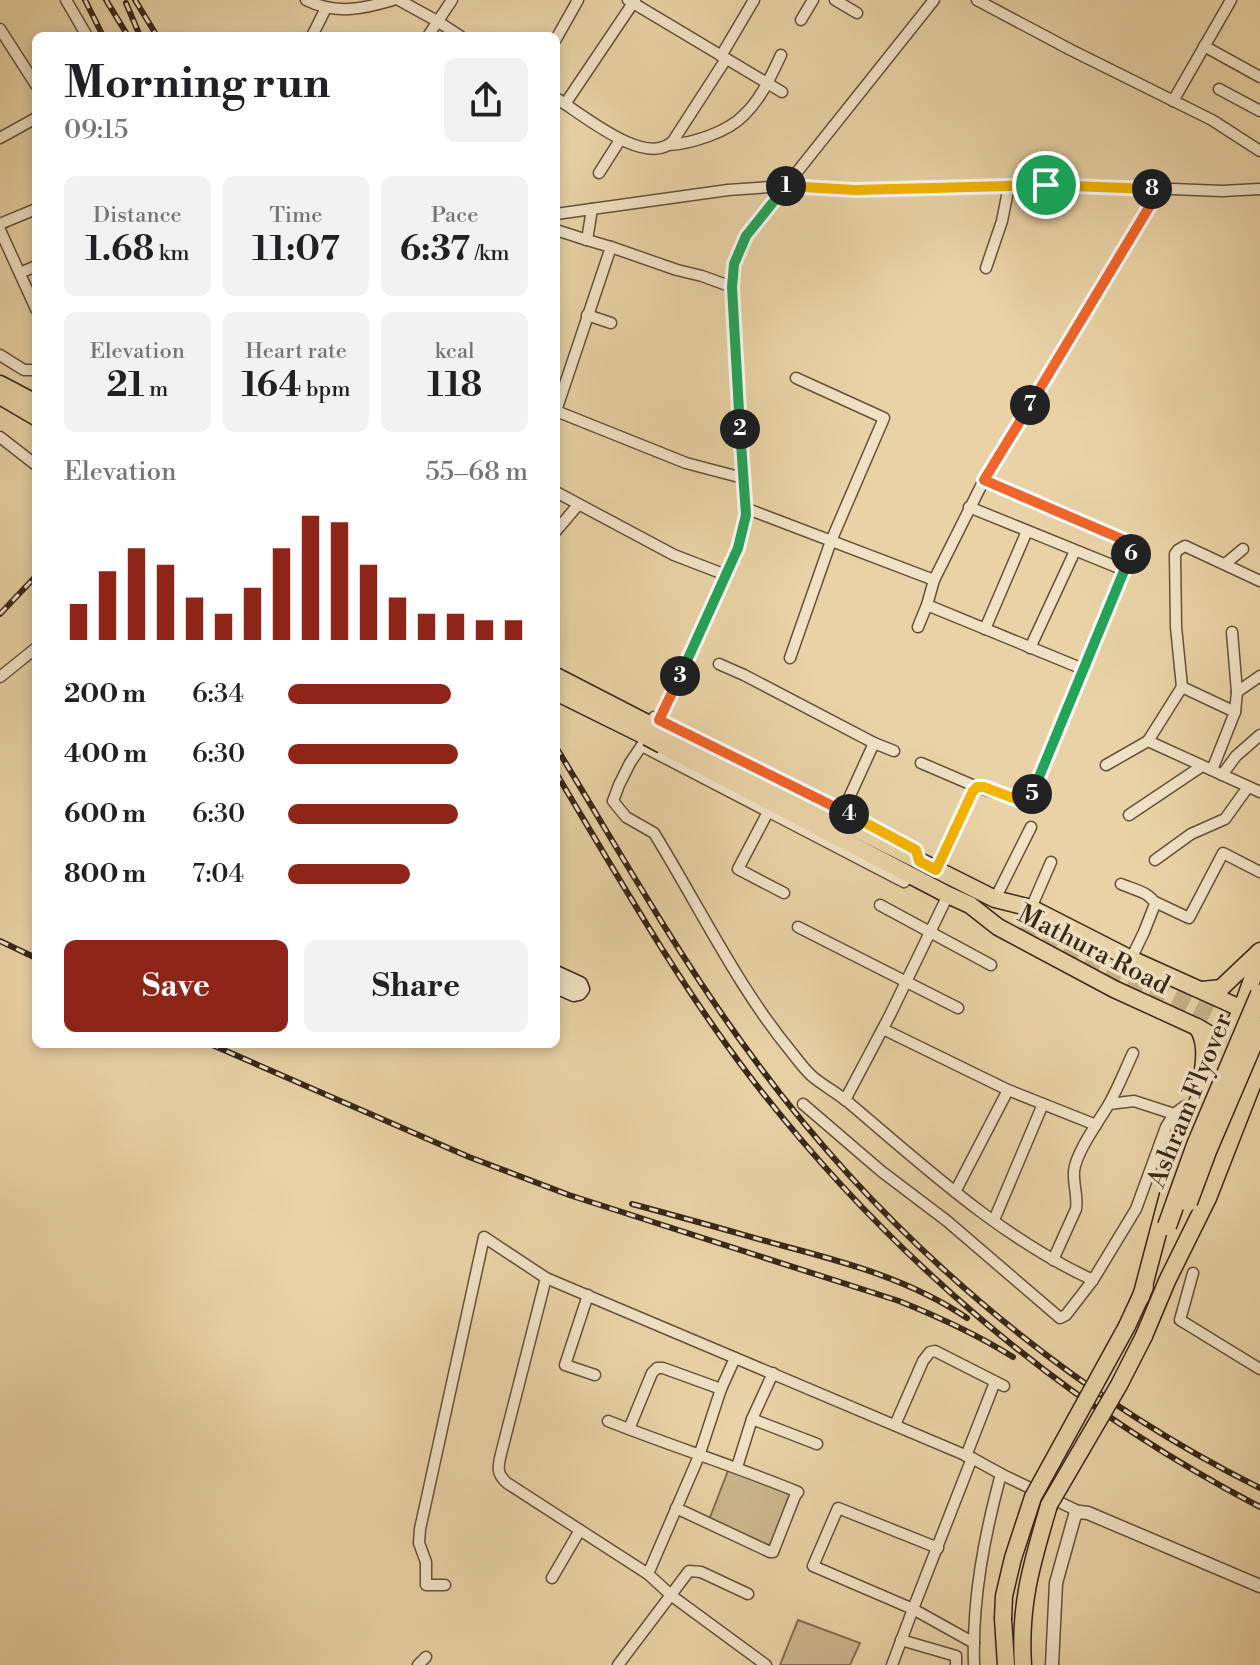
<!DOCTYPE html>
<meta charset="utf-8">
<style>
body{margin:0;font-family:"Libre Bodoni",serif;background:#f2f2f2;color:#202124;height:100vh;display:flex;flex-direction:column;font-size:30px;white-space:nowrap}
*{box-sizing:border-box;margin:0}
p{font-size:26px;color:#757577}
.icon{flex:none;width:44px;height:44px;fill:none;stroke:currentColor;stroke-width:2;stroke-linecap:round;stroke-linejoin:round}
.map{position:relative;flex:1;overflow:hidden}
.drawer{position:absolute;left:32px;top:32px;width:528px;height:1016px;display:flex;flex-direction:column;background:#fff;border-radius:12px;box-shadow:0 4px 12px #0003}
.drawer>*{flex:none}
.pin{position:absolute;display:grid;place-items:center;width:68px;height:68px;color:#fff;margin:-34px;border:4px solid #fff;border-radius:50%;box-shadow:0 2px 8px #0007}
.km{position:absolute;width:40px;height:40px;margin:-20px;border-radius:50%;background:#222;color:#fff;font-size:22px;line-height:40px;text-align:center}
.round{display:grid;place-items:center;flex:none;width:84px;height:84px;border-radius:12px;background:#f2f2f2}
.head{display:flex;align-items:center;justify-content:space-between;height:136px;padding:0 32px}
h1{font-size:44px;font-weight:700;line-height:60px}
.figures{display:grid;grid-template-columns:repeat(3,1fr);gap:12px;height:136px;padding:8px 32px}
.figures div{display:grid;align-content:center;border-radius:12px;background:#f2f2f2;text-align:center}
.figures b{font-size:34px;font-weight:700}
.figures small{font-size:22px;font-weight:400}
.figures p{font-size:22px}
.chart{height:224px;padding:16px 32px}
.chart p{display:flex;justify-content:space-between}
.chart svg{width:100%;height:144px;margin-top:8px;stroke:#8f2418;stroke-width:6}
.button{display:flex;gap:16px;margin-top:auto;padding:16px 32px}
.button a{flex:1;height:92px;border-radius:12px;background:#8f2418;color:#fff;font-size:32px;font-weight:700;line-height:92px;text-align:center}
.button a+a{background:#f2f2f2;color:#202124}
ul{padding:0 32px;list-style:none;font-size:26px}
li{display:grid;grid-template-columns:128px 96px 1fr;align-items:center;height:60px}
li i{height:20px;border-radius:10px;background:#8f2418}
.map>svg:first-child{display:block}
</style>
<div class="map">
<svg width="1260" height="1665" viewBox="0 0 1260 1665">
<rect width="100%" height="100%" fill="#e9d3a6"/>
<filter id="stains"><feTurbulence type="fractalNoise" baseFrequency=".0025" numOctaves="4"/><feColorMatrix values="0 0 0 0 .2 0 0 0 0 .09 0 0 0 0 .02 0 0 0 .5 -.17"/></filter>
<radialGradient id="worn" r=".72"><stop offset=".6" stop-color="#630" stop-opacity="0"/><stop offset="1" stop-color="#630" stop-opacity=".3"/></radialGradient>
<!-- green -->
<g fill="#cbb68e" stroke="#826e52" stroke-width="2">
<path d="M729 1468 795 1490 772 1549 709 1520Z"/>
<path d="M798 1620 860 1643 850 1665H780Z"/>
</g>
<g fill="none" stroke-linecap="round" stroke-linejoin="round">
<!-- primary-tunnel -->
<g stroke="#c6b089" stroke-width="16" stroke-dasharray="16 8" stroke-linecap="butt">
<path d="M1026 918 1248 1025"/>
<path d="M1021 928 1244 1037"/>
</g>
<defs>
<g id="minor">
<path d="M66 0 87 36"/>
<path d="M306 0C336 15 363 9 393 0"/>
<path d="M399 0 437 21 460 36"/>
<path d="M628 0 782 92"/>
<path d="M835 0 857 13"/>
<path d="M934 0 746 236 734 264 732 287 746 515 738 548 702 628 659 720 630 763 619 785 613 801 626 817 654 833C699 906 738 988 793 1054 799 1062 806 1071 813 1077 824 1086 837 1093 848 1102 925 1167 1001 1238 1093 1280"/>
<path d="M977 0 1071 50 1212 120 1260 151"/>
<path d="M801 20 813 0"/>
<path d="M0 29 36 85"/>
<path d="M312 36 326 8"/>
<path d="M428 36 452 0"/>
<path d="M556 39 578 0"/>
<path d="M1204 46 1260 77"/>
<path d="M721 56 754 0"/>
<path d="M1219 89 1260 111"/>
<path d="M556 98C581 113 646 169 673 141L726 59"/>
<path d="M1173 101 1231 0"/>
<path d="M565 104 635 0"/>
<path d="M0 138 36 118"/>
<path d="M668 145C691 144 728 132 744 115 761 99 771 76 781 55"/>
<path d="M599 173 620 140"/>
<path d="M556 214 728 190 784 186 855 190 1046 185 1098 186 1222 191 1260 189"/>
<path d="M0 224 36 209"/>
<path d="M0 230 36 309"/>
<path d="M556 230 587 240"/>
<path d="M611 247 677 270 702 276 732 287"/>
<path d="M986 268 1002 221 1009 186"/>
<path d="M20 273 36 266"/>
<path d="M587 315 611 323"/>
<path d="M0 355 24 370H36"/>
<path d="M556 411 611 247 587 240 592 209"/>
<path d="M556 411 686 463 743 478"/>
<path d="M0 437 36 465"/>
<path d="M556 492 674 555 726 575"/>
<path d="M969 507 1124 570"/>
<path d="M745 508 934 580"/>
<path d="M556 531 578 505"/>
<path d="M1225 564 1243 549"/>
<path d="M927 605 1083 669"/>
<path d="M918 627 927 605 934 580 984 480 1160 189"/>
<path d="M985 629 1027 531"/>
<path d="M1030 648 1075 551"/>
<path d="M790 658 831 541 884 418 796 378"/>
<path d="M719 664 744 675 874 743 843 811"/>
<path d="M0 677 36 648"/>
<path d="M1237 692 1260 676"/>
<path d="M1235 712 1182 687 1176 627 1175 554 1178 550 1185 546 1260 581"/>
<path d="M654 717 843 811 916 850 919 861"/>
<path d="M1148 741 1182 687"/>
<path d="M874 743 894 751"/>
<path d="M642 746 904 882 911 875"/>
<path d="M921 763 977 787"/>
<path d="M1106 765 1148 741 1260 792"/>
<path d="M1212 770 1235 712 1237 692 1232 632"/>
<path d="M1222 775 1236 756 1260 735"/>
<path d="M768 812 738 869 784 893"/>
<path d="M1129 815 1202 766"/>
<path d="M1155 860 1191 834 1225 819 1248 787"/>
<path d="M936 870 973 791 977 787 1021 801 1029 798 1033 792 1133 548 1134 545 1131 543 984 480"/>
<path d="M1121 884C1132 889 1150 892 1155 904L1144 932 1131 959"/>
<path d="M995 899 1031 827"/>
<path d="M1155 902 1189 918 1223 853 1260 872"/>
<path d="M880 905 991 965"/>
<path d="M1031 908 1051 862"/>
<path d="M798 927 958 1008"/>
<path d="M883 1029 1008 1090 1096 1125"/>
<path d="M845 1100 890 1015 948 895"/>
<path d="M803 1104 881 1171 947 1221 1060 1318 1066 1315 1093 1280 1136 1209 1166 1127 1174 1114 1185 1106 1196 1105"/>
<path d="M1109 1104 1134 1101 1174 1114"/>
<path d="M955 1192 1008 1090"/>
<path d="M994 1220 1043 1104"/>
<path d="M1053 1260 1076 1209C1078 1196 1073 1184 1074 1171 1076 1152 1099 1121 1109 1104 1118 1088 1125 1070 1133 1053"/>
<path d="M1193 1273 1180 1320 1260 1369"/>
<path d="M546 1278 501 1454C498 1467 496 1473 507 1483L648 1574 672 1596 766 1665"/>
<path d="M588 1295 565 1365 595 1375"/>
<path d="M752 1419 817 1444"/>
<path d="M608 1421C671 1446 735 1466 798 1492L795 1496 773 1552H770L676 1508"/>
<path d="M895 1425 923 1361 930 1352 935 1351 1004 1386"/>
<path d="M629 1429 652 1373 657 1368H663L721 1389"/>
<path d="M966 1456 995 1382"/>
<path d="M737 1467 752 1419 773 1373"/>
<path d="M648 1574 699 1456 721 1389 735 1358"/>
<path d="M552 1578 580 1530"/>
<path d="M445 1585H426V1562L419 1543 420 1529 484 1237 546 1278 972 1458"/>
<path d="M901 1640 956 1656V1665"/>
<path d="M974 1643 913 1609 972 1458 1001 1474 1080 1512"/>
<path d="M418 1665 426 1657"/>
<path d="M618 1665 689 1571 701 1572 748 1594"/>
<path d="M892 1665 913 1609 813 1566 838 1508 938 1548"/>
<path d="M974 1665C972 1600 984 1537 1001 1474"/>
</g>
<path id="tertiary" d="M1052 1665 1056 1583 1075 1515 1080 1512 1088 1513 1260 1586"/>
<path id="secondary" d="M556 973 580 984 582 989 579 993 574 994 556 986"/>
<g id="primary">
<path d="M0 384 36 403"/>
<path d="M0 396 36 417"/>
<path d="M556 676 653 726"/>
<path d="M556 692 647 737"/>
<path d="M667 734 995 899 1031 908 1131 959 1260 1017"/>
<path d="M662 745 948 895 970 905 998 927 1114 989 1197 1027 1225 1043"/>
<path d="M1202 990 1221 988 1260 951"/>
<path d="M1197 1027C1209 1044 1203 1067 1201 1086"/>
<path d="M1141 1297 1168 1195 1196 1105 1218 1061 1242 1008 1260 957"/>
<path d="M1127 1326 1145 1287"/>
<path d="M1144 1336 1167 1281 1208 1198 1260 1065"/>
<path d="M1003 1619 1006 1665"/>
<path d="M1023 1665C1019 1604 1032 1563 1049 1505"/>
</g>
<path id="trunk" d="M1225 1043 1260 1060"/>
</defs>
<!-- minor casing -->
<use href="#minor" stroke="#64513b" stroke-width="13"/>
<!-- tertiary casing -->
<use href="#tertiary" stroke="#64513b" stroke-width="15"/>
<!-- secondary casing -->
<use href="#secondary" stroke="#382617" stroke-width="17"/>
<!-- primary casing -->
<use href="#primary" stroke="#382617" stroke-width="19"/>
<!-- trunk casing -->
<use href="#trunk" stroke="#382617" stroke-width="19"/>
<!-- minor -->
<use href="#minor" stroke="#f1e2c5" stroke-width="10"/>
<!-- tertiary -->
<use href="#tertiary" stroke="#f1e2c5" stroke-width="12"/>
<!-- secondary -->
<use href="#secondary" stroke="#f1e2c5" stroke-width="14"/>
<!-- primary -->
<use href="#primary" stroke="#e9d3a6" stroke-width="16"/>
<!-- trunk -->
<use href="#trunk" stroke="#e9d3a6" stroke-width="16"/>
<defs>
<g id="rail">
<path d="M85 0 103 36"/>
<path d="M106 0 128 36"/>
<path d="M135 0 157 36"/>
<path d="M126 3 140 36"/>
<path d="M0 614 36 576"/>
<path d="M556 747C621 854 682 963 757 1063 886 1238 1065 1391 1260 1488"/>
<path d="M556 773C617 875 676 979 748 1074 885 1253 1060 1403 1260 1507"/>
<path d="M0 941 36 958"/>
<path d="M210 1044 469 1157 569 1195 899 1301C939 1317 976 1334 1013 1357"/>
<path d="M632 1204C681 1217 730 1231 780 1245 845 1262 911 1280 967 1318"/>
</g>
</defs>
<!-- rail casing -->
<use href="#rail" stroke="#382617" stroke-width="6"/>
<!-- rail -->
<use href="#rail" stroke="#f1e2c5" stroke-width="3" stroke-dasharray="9" stroke-linecap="butt"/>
<defs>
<g id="primary-bridge">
<path d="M653 726 667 734"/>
<path d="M647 737 662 745"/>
<path d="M1049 1505 1119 1385 1144 1336"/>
<path d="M1003 1619 1004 1596 1013 1558 1033 1497 1127 1326"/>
</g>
<g id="motorway-bridge">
<path d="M1188 1202 1207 1151 1260 1027"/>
<path d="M1167 1226 1196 1145 1260 994"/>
</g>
</defs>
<!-- primary-bridge casing -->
<use href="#primary-bridge" stroke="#382617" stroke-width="19" stroke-linecap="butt"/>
<!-- motorway-bridge casing -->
<use href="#motorway-bridge" stroke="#382617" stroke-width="21" stroke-linecap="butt"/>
<!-- primary-bridge -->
<use href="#primary-bridge" stroke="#e9d3a6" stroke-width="16"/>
<!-- motorway-bridge -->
<use href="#motorway-bridge" stroke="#e9d3a6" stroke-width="18"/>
</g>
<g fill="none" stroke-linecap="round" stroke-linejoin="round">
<defs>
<path id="split-1" d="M786 186 855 190 1046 185"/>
<path id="split-2" d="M740 429 732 287 734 264 746 236 786 186"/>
<path id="split-3" d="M680 676 738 548 746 515 740 429"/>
<path id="split-4" d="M680 676 659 720 849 814"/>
<path id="split-5" d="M849 814 916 850 919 861 936 870 973 791 977 787H984L1021 801 1026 800 1032 794"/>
<path id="split-6" d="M1032 794 1131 554"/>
<path id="split-7" d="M1030 405 984 480 1131 543 1134 545 1131 554"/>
<path id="split-8" d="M1030 405 1160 189H1152"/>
<path id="split-9" d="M1046 185 1152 189"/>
</defs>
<!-- split-1 casing -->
<use href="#split-1" stroke="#fff" stroke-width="16"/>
<!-- split-2 casing -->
<use href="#split-2" stroke="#fff" stroke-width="16"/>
<!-- split-3 casing -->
<use href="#split-3" stroke="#fff" stroke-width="16"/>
<!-- split-4 casing -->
<use href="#split-4" stroke="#fff" stroke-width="16"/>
<!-- split-5 casing -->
<use href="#split-5" stroke="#fff" stroke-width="16"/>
<!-- split-6 casing -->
<use href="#split-6" stroke="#fff" stroke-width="16"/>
<!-- split-7 casing -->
<use href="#split-7" stroke="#fff" stroke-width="16"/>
<!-- split-8 casing -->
<use href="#split-8" stroke="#fff" stroke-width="16"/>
<!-- split-9 casing -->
<use href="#split-9" stroke="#fff" stroke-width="16"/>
<!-- split-1 -->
<use href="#split-1" stroke="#f5b400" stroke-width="10"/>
<!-- split-2 -->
<use href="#split-2" stroke="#22a559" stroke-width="10"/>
<!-- split-3 -->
<use href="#split-3" stroke="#22a559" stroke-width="10"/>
<!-- split-4 -->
<use href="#split-4" stroke="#f0652b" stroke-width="10"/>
<!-- split-5 -->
<use href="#split-5" stroke="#f5b400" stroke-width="10"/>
<!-- split-6 -->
<use href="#split-6" stroke="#22a559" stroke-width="10"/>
<!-- split-7 -->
<use href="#split-7" stroke="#f0652b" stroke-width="10"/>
<!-- split-8 -->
<use href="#split-8" stroke="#f0652b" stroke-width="10"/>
<!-- split-9 -->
<use href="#split-9" stroke="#f5b400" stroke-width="10"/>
</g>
<g text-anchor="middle" stroke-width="7" stroke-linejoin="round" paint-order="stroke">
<!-- street labels -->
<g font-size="26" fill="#382617" stroke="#f1e2c5">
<text transform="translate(1094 949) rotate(27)" y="9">Mathura Road</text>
<text transform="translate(1189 1100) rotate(-68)" y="9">Ashram Flyover</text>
</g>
</g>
<rect width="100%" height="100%" filter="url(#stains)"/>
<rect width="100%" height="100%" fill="url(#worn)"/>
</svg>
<div class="pin" style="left:1046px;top:185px;background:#1e9e55"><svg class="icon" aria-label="arrive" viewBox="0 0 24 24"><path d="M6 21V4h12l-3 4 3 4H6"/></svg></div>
<b class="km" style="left:786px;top:186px">1</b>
<b class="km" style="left:740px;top:429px">2</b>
<b class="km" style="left:680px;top:676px">3</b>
<b class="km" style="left:849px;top:814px">4</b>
<b class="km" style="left:1032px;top:794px">5</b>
<b class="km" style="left:1131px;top:554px">6</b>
<b class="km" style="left:1030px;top:405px">7</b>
<b class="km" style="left:1152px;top:189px">8</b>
<section class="drawer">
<div class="head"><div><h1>Morning run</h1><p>09:15</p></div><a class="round"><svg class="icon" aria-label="share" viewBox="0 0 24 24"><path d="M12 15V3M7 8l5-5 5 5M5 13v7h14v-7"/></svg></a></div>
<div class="figures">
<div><p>Distance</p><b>1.68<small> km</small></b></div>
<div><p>Time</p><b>11:07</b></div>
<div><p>Pace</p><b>6:37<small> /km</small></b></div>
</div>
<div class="figures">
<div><p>Elevation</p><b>21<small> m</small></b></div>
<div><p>Heart rate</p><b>164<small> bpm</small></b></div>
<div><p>kcal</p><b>118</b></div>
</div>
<div class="chart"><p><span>Elevation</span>55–68 m</p>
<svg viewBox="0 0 160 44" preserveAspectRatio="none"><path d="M5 44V33M15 44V23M25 44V16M35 44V21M45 44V31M55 44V36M65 44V28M75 44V16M85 44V6M95 44V8M105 44V21M115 44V31M125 44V36M135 44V36M145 44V38M155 44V38"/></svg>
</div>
<ul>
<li><b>200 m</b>6:34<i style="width:68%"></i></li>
<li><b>400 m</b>6:30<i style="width:71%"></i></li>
<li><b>600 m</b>6:30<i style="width:71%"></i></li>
<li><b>800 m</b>7:04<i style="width:51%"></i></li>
</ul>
<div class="button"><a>Save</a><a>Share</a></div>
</section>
</div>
